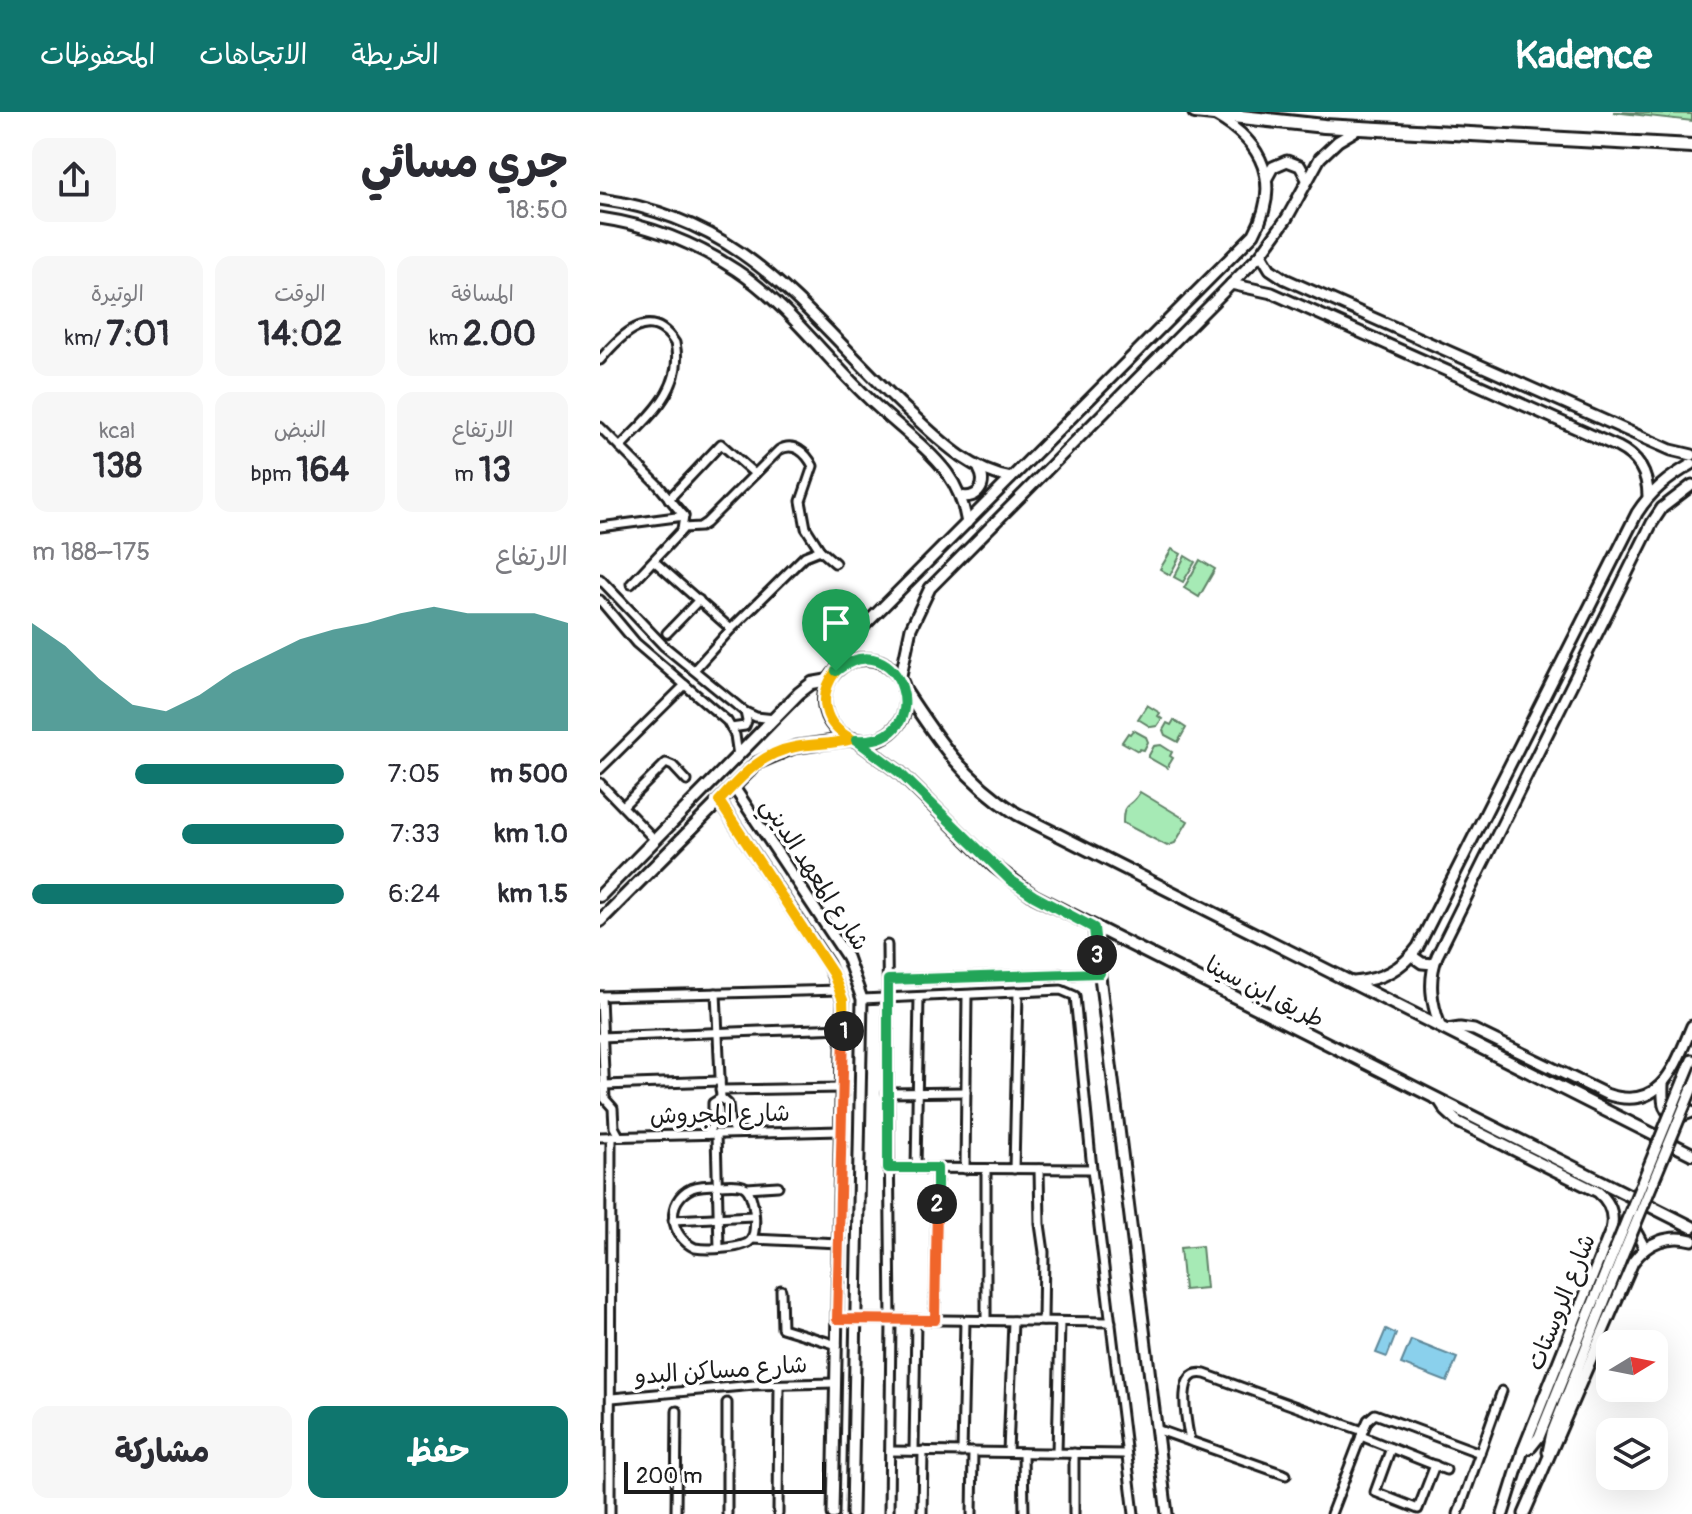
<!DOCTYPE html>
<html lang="ar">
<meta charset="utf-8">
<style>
body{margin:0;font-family:Pangolin,"Playpen Sans Arabic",sans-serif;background:#f7f7f7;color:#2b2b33;direction:rtl;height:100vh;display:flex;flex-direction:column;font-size:30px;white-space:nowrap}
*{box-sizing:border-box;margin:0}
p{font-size:26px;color:#7c7c81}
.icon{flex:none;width:44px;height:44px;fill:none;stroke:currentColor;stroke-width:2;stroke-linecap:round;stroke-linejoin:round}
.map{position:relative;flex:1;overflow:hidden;direction:ltr}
.side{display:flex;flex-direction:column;background:#fff;width:600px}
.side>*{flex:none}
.needle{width:52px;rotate:80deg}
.buttons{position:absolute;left:996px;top:1218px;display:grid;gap:16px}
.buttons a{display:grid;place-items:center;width:72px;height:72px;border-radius:16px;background:#fff;box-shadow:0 8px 32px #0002;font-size:40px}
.scale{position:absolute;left:24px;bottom:20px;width:202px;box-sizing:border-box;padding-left:8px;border:4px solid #1c1c1c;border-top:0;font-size:22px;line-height:28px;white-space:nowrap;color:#1c1c1c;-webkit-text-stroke:6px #fff;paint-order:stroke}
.pin{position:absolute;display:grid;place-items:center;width:68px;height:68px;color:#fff;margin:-82px -34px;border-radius:50% 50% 50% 0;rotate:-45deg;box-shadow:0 0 8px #0007}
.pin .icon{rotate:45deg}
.km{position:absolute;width:40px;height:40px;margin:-20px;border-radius:50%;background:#222;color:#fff;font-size:22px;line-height:40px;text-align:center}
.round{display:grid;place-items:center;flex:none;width:84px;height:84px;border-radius:16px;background:#f7f7f7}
.headline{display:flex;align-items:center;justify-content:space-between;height:136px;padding:0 32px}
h1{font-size:44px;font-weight:700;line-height:60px}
.stats{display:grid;grid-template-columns:repeat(3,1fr);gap:12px;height:136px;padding:8px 32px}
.stats div{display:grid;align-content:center;border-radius:16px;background:#f7f7f7;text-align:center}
.stats b{font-size:34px;font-weight:700}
.stats small{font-size:22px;font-weight:400}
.stats p{font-size:22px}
.chart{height:224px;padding:16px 32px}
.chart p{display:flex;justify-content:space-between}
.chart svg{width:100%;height:144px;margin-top:8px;fill:#0f766e;opacity:.7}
.action{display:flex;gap:16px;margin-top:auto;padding:16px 32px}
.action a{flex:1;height:92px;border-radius:16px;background:#0f766e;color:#fff;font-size:32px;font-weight:700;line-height:92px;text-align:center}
.action a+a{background:#f7f7f7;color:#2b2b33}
ul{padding:0 32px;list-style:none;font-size:26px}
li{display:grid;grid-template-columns:128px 96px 1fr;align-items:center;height:60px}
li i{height:20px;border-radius:10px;background:#0f766e}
header{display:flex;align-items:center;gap:48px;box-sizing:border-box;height:112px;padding:0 40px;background:#0f766e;color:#fff}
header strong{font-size:38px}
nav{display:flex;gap:44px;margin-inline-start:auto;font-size:28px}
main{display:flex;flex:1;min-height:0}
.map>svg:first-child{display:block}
</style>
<header>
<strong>Kadence</strong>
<nav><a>الخريطة</a><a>الاتجاهات</a><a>المحفوظات</a></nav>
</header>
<main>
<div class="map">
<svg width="1092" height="1402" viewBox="0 0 1092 1402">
<rect width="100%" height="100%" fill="#fff"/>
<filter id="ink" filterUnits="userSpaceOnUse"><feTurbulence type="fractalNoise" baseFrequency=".0125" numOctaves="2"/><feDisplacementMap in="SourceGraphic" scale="16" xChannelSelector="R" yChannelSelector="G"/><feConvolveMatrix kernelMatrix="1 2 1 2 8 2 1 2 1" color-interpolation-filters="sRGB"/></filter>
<g filter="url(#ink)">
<!-- green -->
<g fill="#a6eab5" stroke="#618368" stroke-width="2">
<path d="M1013 0 1092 2V9Z"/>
<path d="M572 437 581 442 570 463 560 457Z"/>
<path d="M585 444 595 450 583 470 574 465Z"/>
<path d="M600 448 615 457 599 485 584 476Z"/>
<path d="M547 593 560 601 558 604 562 607 557 614 551 615 538 607Z"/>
<path d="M574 608 586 616 578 630 565 623 563 618 567 611 571 613Z"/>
<path d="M533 618 546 625 548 630 544 638 540 637 538 639 522 630 528 621 530 622Z"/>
<path d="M561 633 572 640 570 644 573 646 567 656 548 645 554 634Z"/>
<path d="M540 680 588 709 575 731 567 734 523 711C523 687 529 699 540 680Z"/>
<path d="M602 1134 606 1176 584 1178 580 1136Z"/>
</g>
<!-- water -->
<g fill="#8ad0ec" stroke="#5e8899" stroke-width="2">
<path d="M786 1217 796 1222 787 1245 776 1241Z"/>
<path d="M811 1228 857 1246 847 1270 801 1252Z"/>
</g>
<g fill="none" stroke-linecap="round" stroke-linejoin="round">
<defs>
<g id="street">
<path d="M0 248C20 224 50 192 75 231 85 277 48 305 20 335"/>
<path d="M0 315 58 373 84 404 82 418 31 472"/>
<path d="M69 387 121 332 155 362"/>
<path d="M0 415 84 404"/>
<path d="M83 416 100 415 106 411 179 338C194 329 206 341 213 354L201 389 206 416 220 438"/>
<path d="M54 449 131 517"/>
<path d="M0 467 64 534 145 600 156 605 175 607"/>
<path d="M0 488 36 531 127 609 135 623 138 644"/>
<path d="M67 521 99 488"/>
<path d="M94 558 131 517 205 444 220 438 235 451"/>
<path d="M131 616 145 614 147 609 145 600"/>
<path d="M0 657 85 573"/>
<path d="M0 671 55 728"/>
<path d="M23 694 66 651 73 654 87 669"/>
<path d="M287 833 291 1208 289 1402"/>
<path d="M288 868 500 861"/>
<path d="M116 881 121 986 128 992 130 1012 136 1021"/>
<path d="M0 884 240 878"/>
<path d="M1 884 5 987 13 996 14 1015 19 1024"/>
<path d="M262 887 461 878 475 884 492 1057 534 1402"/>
<path d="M0 925 244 916"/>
<path d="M4 973 120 969"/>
<path d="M120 978 242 976"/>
<path d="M287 981 366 980"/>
<path d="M107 1022 113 1012V991L121 986"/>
<path d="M116 1022 119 1136"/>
<path d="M0 1025 240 1019"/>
<path d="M288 1056 492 1057"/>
<path d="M316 1056 319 885"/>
<path d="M365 1057 367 883"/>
<path d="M386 1057V1209"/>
<path d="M414 1057 418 880"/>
<path d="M439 1057 440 1112 444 1140 443 1209"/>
<path d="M118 1073C126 1073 136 1071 143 1074 155 1079 158 1118 151 1128 145 1137 106 1138 95 1136 70 1125 64 1089 92 1076 100 1073 109 1073 118 1073Z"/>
<path d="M147 1076 178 1074"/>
<path d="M73 1108 153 1104"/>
<path d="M152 1127 239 1131"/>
<path d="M181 1178 182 1216 237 1233"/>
<path d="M254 1207 511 1210"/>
<path d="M335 1208 337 1056"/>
<path d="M12 1286 154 1273 234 1271"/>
<path d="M127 1291V1402"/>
<path d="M556 1317 686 1363"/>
<path d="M761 1324 846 1358"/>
<path d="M590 1329C587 1312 574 1255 605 1262L763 1319"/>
<path d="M791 1336 775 1380 818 1397 835 1353"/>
<path d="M290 1339 526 1342"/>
<path d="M314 1339 316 1208"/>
<path d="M362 1340 365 1209"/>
<path d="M408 1340 413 1209"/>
<path d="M423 1341 424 1402"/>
<path d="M457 1341 460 1210"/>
<path d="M474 1341V1402"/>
<path d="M10 1402 11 1024"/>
<path d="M76 1402 77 1299"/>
<path d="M178 1402 179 1273"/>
<path d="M322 1402 323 1339"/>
<path d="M372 1402 373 1340"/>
<path d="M731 1402 763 1319 768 1308 775 1302 880 1341"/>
<path d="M858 1402 902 1279"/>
</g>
<g id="secondary">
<path d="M667 66 673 55 687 49 700 54 707 67"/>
<path d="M0 87C150 108 205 202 306 297 338 326 367 358 411 366"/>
<path d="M0 106C48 113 95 131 136 158 187 192 223 243 267 285 291 309 328 335 347 361 358 376 364 393 367 411"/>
<path d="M661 142 670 157 685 167 1071 338 1092 343"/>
<path d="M631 172 672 181 1018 335C1038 345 1048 362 1048 384"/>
<path d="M360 384C378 388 388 373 379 357"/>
<path d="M236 559 241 544 259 519 654 122C681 72 664 31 616 4"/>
<path d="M300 568 311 516 330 476 661 142 687 106 720 46 738 29 760 16"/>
<path d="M133 674 247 845 262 887 252 1402"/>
<path d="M119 689 228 852 243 888 233 1402"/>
<path d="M494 816 567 1402"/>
<path d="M812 844 822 851 834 852"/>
<path d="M754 870C781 868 802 857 818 835L1037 401C1051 379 1069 365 1092 352"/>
<path d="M840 914C831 890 828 868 837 844L1052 411 1062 396 1092 373"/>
<path d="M847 918 860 916 874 918 1006 982C1061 1001 1075 954 1092 914"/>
<path d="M1083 970 1092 948"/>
<path d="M1063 971C1063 987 1060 1001 1079 1005L1092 1000"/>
<path d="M839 988 846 999 858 1010 998 1080C1010 1090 1015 1102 1011 1118L923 1338 903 1402"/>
<path d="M1030 1114 1036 1120 1045 1137"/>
<path d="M923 1338 931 1335 939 1325 1013 1142"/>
<path d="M948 1340 952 1321 1022 1145"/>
<path d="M924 1402 1033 1150C1047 1130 1069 1122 1092 1128"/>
</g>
<g id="primary">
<circle cx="265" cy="588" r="41"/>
<path d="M304 577C338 629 364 668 417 702L1092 1042"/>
<path d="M256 628 300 661 394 754 434 784 1092 1115"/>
<path d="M0 784 199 581 212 571 229 568"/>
<path d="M0 809 157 651 195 635 252 627"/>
</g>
<path id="highway" d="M595 0 724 14 1092 34"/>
</defs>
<!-- street casing -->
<use href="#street" stroke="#1c1c1c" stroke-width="13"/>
<!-- secondary casing -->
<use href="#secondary" stroke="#1c1c1c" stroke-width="15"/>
<!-- primary casing -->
<use href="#primary" stroke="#1c1c1c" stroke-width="16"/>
<!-- highway casing -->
<use href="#highway" stroke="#1c1c1c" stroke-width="18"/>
<!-- street -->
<use href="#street" stroke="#fff" stroke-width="7"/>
<!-- secondary -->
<use href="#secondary" stroke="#fff" stroke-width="9"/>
<!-- primary -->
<use href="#primary" stroke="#fff" stroke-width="10"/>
<!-- highway -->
<use href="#highway" stroke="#fff" stroke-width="12"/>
<defs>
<g id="secondary-bridge">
<path d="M1013 1142 1083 970"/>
<path d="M1022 1145 1092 976"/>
</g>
</defs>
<!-- secondary-bridge casing -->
<use href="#secondary-bridge" stroke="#1c1c1c" stroke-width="15" stroke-linecap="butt"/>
<!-- secondary-bridge -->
<use href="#secondary-bridge" stroke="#fff" stroke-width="9"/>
</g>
</g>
<g fill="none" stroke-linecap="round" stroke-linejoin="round" filter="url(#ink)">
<defs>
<path id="split-1" d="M236 559C217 584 223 613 252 627 233 633 214 631 195 635 161 641 141 665 119 689L233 862 243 888 244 919"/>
<path id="split-2" d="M244 919 237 1207 335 1208 337 1092"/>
<path id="split-3" d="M337 1092V1056H288V868L500 861 497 843"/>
<path id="split-4" d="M236 559C301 507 341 634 256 628L300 661 409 767 434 784 494 816 497 843"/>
</defs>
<!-- split-1 casing -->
<use href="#split-1" stroke="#fff" stroke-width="16"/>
<!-- split-2 casing -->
<use href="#split-2" stroke="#fff" stroke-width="16"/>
<!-- split-3 casing -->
<use href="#split-3" stroke="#fff" stroke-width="16"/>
<!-- split-4 casing -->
<use href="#split-4" stroke="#fff" stroke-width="16"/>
<!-- split-1 -->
<use href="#split-1" stroke="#f5b400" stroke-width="10"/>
<!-- split-2 -->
<use href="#split-2" stroke="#f0652b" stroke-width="10"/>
<!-- split-3 -->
<use href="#split-3" stroke="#22a559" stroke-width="10"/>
<!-- split-4 -->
<use href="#split-4" stroke="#22a559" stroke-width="10"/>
</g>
<g text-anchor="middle" stroke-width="7" stroke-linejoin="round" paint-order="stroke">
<!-- street labels -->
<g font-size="24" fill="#1c1c1c" stroke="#fff">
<text transform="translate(215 762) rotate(57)" y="8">شارع المعهد الديني</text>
<text transform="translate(665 880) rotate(27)" y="8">طريق ابن سينا</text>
<text transform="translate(120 1002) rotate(-1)" y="8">شارع المجروش</text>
<text transform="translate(961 1190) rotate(-68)" y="8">شارع الروستات</text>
<text transform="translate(121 1258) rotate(-4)" y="8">شارع مساكن البدو</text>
</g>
</g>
</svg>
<div class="buttons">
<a><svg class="needle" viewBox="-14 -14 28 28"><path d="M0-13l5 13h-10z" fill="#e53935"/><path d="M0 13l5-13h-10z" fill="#7c7c81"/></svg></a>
<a><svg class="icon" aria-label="layers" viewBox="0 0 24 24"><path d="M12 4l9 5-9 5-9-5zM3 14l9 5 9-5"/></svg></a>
</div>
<div class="scale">200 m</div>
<div class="pin" style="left:236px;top:559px;background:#1e9e55"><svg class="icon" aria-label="arrive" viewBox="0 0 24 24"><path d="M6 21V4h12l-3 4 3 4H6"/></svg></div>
<b class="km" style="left:244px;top:919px">1</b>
<b class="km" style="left:337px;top:1092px">2</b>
<b class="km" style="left:497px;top:843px">3</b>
</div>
<section class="side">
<div class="headline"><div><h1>جري مسائي</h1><p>18:50</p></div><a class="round"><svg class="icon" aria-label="share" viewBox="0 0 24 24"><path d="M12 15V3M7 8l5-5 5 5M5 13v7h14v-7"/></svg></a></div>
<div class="stats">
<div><p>المسافة</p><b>2.00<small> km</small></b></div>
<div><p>الوقت</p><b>14:02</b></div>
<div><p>الوتيرة</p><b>7:01<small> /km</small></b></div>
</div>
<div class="stats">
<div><p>الارتفاع</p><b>13<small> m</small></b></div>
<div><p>النبض</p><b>164<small> bpm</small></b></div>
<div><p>kcal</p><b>138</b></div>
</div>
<div class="chart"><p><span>الارتفاع</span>175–188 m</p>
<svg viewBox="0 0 160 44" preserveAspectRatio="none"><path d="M0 44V11L10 18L20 28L30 36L40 38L50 33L60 26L70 21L80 16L90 13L100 11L110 8L120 6L130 8L140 8L150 8L160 11V44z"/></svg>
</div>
<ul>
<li><b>500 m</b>7:05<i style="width:67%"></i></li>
<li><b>1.0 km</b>7:33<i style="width:52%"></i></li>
<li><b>1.5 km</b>6:24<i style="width:100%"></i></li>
</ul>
<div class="action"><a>حفظ</a><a>مشاركة</a></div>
</section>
</main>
